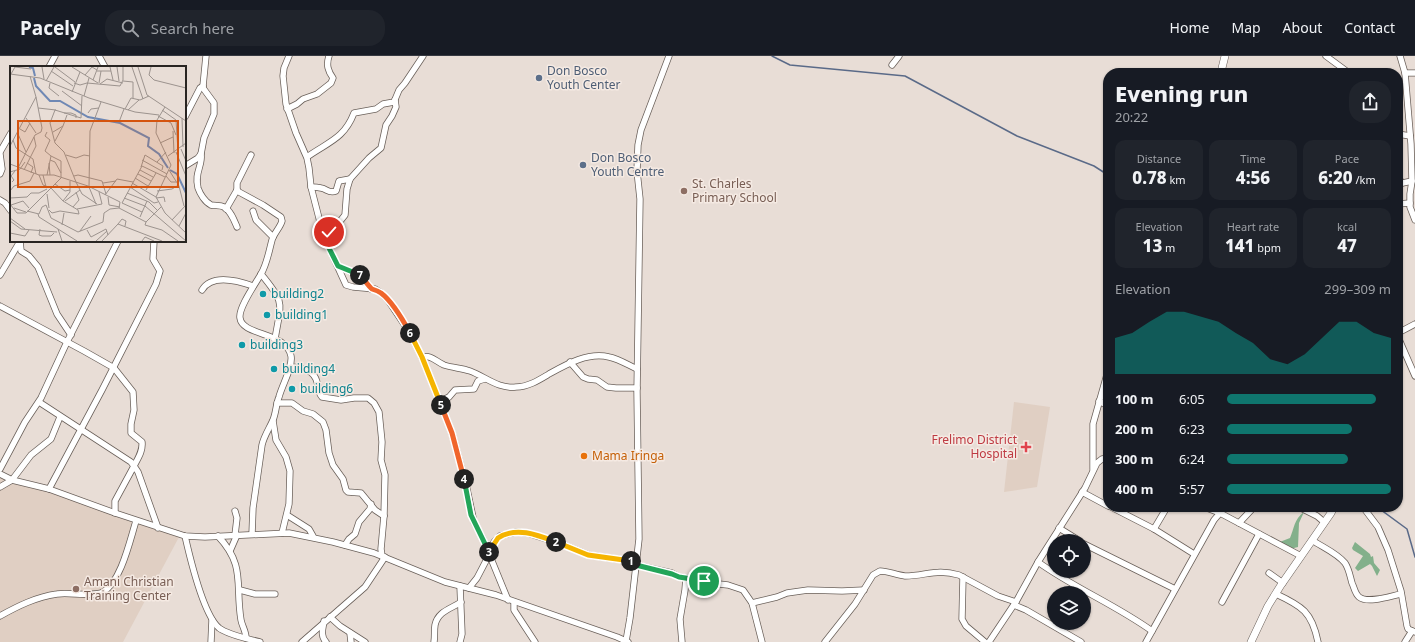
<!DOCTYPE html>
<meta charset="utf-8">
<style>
body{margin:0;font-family:"Noto Sans",sans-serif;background:#20242c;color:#f1f3f6;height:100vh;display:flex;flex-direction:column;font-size:15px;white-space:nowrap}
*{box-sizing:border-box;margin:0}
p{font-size:13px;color:#9ea1a6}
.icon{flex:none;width:22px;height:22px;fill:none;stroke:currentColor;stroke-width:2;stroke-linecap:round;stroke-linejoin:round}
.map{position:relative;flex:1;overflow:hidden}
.side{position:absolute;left:1103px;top:12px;width:300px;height:444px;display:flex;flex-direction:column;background:#171b24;border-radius:16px;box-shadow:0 1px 3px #0004}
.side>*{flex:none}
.fabs{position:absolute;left:1047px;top:478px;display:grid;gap:8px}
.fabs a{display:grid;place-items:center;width:44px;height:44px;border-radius:50%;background:#171b24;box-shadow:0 1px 3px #0004;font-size:20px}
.pin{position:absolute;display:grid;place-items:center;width:34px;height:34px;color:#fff;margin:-17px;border:2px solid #fff;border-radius:50%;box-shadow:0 1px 4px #0007}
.km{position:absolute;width:20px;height:20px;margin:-10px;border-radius:50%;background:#222;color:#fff;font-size:11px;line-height:20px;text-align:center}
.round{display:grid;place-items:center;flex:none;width:42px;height:42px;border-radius:16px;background:#20242c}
.headline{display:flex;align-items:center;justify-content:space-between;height:68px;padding:0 12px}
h1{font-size:22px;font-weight:800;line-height:30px}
.metrics{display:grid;grid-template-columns:repeat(3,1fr);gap:6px;height:68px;padding:4px 12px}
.metrics div{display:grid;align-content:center;border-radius:10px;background:#20242c;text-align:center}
.metrics b{font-size:17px;font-weight:800}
.metrics small{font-size:11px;font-weight:400}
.metrics p{font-size:11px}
.chart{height:112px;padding:8px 12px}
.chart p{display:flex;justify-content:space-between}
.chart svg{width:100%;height:72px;margin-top:4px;fill:#0f766e;opacity:.7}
ul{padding:0 12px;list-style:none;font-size:13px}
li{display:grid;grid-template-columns:64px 48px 1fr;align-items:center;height:30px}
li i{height:10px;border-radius:5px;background:#0f766e}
header{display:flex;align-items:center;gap:24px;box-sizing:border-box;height:56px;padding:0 20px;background:#171b24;border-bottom:1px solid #363941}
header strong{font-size:19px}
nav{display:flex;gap:22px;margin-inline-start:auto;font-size:14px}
.search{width:280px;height:36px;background:#20242c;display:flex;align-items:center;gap:10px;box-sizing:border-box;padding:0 14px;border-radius:16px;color:#9ea1a6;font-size:15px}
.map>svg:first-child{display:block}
</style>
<header>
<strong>Pacely</strong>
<div class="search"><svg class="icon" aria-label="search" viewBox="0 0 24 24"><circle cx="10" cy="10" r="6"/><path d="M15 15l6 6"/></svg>Search here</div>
<nav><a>Home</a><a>Map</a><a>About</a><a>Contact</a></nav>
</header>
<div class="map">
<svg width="1415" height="586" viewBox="0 0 1415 586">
<rect width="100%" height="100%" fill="#e8ddd6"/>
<!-- built -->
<g fill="#e0cfc3">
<path d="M1014 346 1050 351 1037 431 1004 436Z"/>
<path d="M0 417 179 481 123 586H0Z"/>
</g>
<!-- forest -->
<g fill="#83b08b">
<path d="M1304 456 1299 467 1298 491 1290 493 1277 487 1290 482C1294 473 1294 463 1304 456Z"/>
<path d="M1355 486 1370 498 1371 501 1373 500 1374 507 1380 514 1377 520 1372 510 1370 508 1358 515 1355 512 1363 500 1353 494 1352 492Z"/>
</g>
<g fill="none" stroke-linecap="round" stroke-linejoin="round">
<!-- stream -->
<g stroke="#5a6a88" stroke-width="1.5">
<path d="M772 0 790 9 905 20 1017 80 1094 110 1108 119"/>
<path d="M1377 451 1407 473 1415 501"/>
</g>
<defs>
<g id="minor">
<path d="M99 0 105 11"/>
<path d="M289 0 284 12 283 20 286 48 296 77 307 102 309 112 311 131 321 170 330 194 346 229 353 231 375 233 381 237 388 244 408 274 422 301 452 377 467 433 474 466 483 483 508 544"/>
<path d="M1326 0 1349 17"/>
<path d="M1400 0 1405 17 1411 88 1412 125 1410 138V151L1415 164"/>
<path d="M892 9 899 0"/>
<path d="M49 11 55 0"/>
<path d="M1405 17H1415"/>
<path d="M287 53 297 48 303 43 317 38 331 27 333 22C328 15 326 9 329 0"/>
<path d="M185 61 200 32 203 30"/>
<path d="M1398 78 1410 80"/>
<path d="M0 96 11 77"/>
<path d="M0 98 2 113 0 118"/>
<path d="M201 98C203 110 194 116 198 132 200 138 205 146 211 149 215 150 220 149 224 151 231 155 234 164 237 171"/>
<path d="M251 99 237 127V134L239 136 263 149 281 161 282 165C280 172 274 177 272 184 269 195 267 208 261 218 256 227 238 252 240 262 242 280 287 276 291 300 293 311 282 329 279 341 276 348 276 357 273 364 269 373 264 380 262 389L253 452 252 478"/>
<path d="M307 101C328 86 344 83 354 57L376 53 383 48 394 46 399 34 405 27 423 0"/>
<path d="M185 110 198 102 201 98 204 82 214 58V47L203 32V30L206 0"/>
<path d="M1398 121 1402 127"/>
<path d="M1398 128 1412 125"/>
<path d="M311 131C314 131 317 131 321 132 327 133 329 138 336 135L339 125 350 123"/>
<path d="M0 144 5 147 11 155"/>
<path d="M1398 148 1410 147"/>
<path d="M226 153 237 134"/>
<path d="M253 155 256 164 273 181"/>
<path d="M325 181 334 169 341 164 345 159 347 133 350 123 369 102 381 92 386 69 392 60 396 51 395 44"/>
<path d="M20 185 21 195 29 200 38 211 57 258 71 279"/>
<path d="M338 210C352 216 363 219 371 233"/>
<path d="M261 218C286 248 281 246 275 283"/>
<path d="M0 219 19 187"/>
<path d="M202 234C212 217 239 225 253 230"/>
<path d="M0 250 84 295 114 312 133 336 134 354 131 368V377L142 386C143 395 138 402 134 410L138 416 158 472"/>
<path d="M1398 277 1415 268"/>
<path d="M1398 281 1415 320"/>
<path d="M422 301C432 299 435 305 444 309 453 312 462 312 470 315 486 321 498 333 516 331 528 331 539 324 549 318 567 308 588 296 609 301 619 303 628 309 637 313"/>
<path d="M570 306 583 321 588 323 597 324 607 331 616 332H637"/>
<path d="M290 311C301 311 314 314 317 326 319 332 318 337 322 341L341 344 354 342H368L374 347 379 356 382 386 381 404 385 419 384 460 381 493 382 500"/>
<path d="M1099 345 1108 350"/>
<path d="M39 346 131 406 134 410 115 445V457"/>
<path d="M439 346 449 341 455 334 474 333 478 325 485 323"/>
<path d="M277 347H292L303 355 313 358 323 366 326 374 329 397 333 409 343 423 346 434 348 436 361 437 375 454 384 460"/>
<path d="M273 365 276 384 286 401 290 415 289 448 282 477"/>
<path d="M0 413 25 366 41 342 67 286 118 185"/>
<path d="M1093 413V368L1108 315"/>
<path d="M0 418 12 424 49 433 115 457 185 480 205 481 289 477 333 486 374 497 445 526 496 539 617 581 628 586"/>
<path d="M0 431 12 424 31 399 51 383 60 361"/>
<path d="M49 433 102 334 156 228 160 215 153 203 154 185"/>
<path d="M1082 436 1108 450"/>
<path d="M1111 451 1154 473 1194 498"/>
<path d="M1204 451 1220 457 1301 500"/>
<path d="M1299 451 1317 460 1324 466"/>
<path d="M1363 451 1378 471 1388 494 1401 535 1407 570 1408 573 1415 576"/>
<path d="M235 455 237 462 235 479"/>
<path d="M287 459 309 473 313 480"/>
<path d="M1239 467 1254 451"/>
<path d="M1059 472 1080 485"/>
<path d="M1154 473 1167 451"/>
<path d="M185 480C190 502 203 558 219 572 228 579 249 583 260 586"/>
<path d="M218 480C246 510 235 528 241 564 242 570 246 575 246 582"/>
<path d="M1312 484C1322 491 1337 497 1345 507 1349 513 1350 520 1352 527 1354 531 1355 538 1359 541 1368 548 1391 540 1401 538"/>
<path d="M1084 488 1175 533"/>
<path d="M345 489 349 483 355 478 359 466 370 453 371 448"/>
<path d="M230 495 237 479"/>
<path d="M489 496 494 486 500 480 516 476 527 477 559 487 589 499 637 506"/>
<path d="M1038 506C1074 532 1116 549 1152 575"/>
<path d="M636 509 672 517 679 521 689 522 710 527 728 529 743 534 752 547 762 586"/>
<path d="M1269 517 1283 527"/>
<path d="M963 521 962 563 966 570 985 586"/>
<path d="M460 530 462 578 460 586"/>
<path d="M469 532 477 522 489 499"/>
<path d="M240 534 255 538H275"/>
<path d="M1276 538C1302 550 1312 556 1318 586"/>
<path d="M514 546V554L535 586"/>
<path d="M1222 546 1259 478"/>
<path d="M752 547 777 541 787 537 808 534 842 535 864 534"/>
<path d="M1014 549 1026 554 1081 586"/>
<path d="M0 560C18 550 36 541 57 538 68 536 95 541 103 536 121 526 130 484 136 465"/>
<path d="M330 561 340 570 365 586"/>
<path d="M324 565C323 572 320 580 326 586"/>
<path d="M350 577 351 586"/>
<path d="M626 585 630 562 639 483 637 336 640 143 637 115 638 89 641 74 669 0"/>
<path d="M211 586 212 564"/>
<path d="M302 586 365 531 385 501"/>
<path d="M434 586C435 580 434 575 435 569 438 555 451 553 461 546"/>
<path d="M682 586 680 563 685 534 686 522"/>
<path d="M825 586 855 548 873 519 880 515C888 515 896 519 905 520 926 520 936 512 959 519L998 540 1016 546"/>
<path d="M989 586 1017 544 1038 506 1085 432 1097 407 1102 403 1108 402"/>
<path d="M1146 586 1214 464 1220 457"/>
<path d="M1405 586 1412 575"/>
</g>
<g id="tertiary">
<path d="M1222 17V12L1225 0"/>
<path d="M1251 586 1268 550 1281 529 1331 457 1334 451"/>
</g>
</defs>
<!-- minor casing -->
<use href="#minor" stroke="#6a605a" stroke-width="7"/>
<!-- tertiary casing -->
<use href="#tertiary" stroke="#6a605a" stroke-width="8"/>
<!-- minor -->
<use href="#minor" stroke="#fff" stroke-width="5.5"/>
<!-- tertiary -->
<use href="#tertiary" stroke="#fff" stroke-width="7"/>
</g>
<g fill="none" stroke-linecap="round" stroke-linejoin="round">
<defs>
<path id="split-1" d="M631 505 636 506V509L672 518 679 521 704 525"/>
<path id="split-2" d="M556 486 588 499 631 505"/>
<path id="split-3" d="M489 496 498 482C516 470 538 479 556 486"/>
<path id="split-4" d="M464 423 471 459 489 496"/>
<path id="split-5" d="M441 349 452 377 464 423"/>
<path id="split-6" d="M410 277 422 301 441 349"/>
<path id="split-7" d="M360 219C364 223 369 231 372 233 375 234 378 235 381 237 393 246 403 264 410 277"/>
<path id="split-8" d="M329 176 325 181 330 194 338 210 360 219"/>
</defs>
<!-- split-1 casing -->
<use href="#split-1" stroke="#fff" stroke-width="8"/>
<!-- split-2 casing -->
<use href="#split-2" stroke="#fff" stroke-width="8"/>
<!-- split-3 casing -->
<use href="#split-3" stroke="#fff" stroke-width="8"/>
<!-- split-4 casing -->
<use href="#split-4" stroke="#fff" stroke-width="8"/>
<!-- split-5 casing -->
<use href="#split-5" stroke="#fff" stroke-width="8"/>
<!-- split-6 casing -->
<use href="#split-6" stroke="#fff" stroke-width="8"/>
<!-- split-7 casing -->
<use href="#split-7" stroke="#fff" stroke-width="8"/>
<!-- split-8 casing -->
<use href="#split-8" stroke="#fff" stroke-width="8"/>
<!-- split-1 -->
<use href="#split-1" stroke="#22a559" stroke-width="5"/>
<!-- split-2 -->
<use href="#split-2" stroke="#f5b400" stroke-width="5"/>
<!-- split-3 -->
<use href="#split-3" stroke="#f5b400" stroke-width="5"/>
<!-- split-4 -->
<use href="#split-4" stroke="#22a559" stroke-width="5"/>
<!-- split-5 -->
<use href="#split-5" stroke="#f0652b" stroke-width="5"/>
<!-- split-6 -->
<use href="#split-6" stroke="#f5b400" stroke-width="5"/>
<!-- split-7 -->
<use href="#split-7" stroke="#f0652b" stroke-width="5"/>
<!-- split-8 -->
<use href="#split-8" stroke="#22a559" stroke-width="5"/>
</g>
<!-- markers -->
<g fill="#5c6f8a" stroke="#f5eae3" stroke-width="1.5">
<circle cx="539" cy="22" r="4"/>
<circle cx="583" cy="109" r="4"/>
</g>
<g fill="#8d6e63" stroke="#f5eae3" stroke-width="1.5">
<circle cx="684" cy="135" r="4"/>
<circle cx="76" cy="533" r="4"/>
</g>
<g fill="#0f9aa8" stroke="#f5eae3" stroke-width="1.5">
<circle cx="263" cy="238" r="4"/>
<circle cx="267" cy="259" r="4"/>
<circle cx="242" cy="289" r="4"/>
<circle cx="274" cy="313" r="4"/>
<circle cx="292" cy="333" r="4"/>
</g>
<path fill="#e0444e" stroke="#f5eae3" stroke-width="1.5" d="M1024 385h4v4h4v4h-4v4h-4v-4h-4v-4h4z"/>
<circle fill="#e8710a" stroke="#f5eae3" stroke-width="1.5" cx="584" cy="400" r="4"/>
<g text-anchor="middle" stroke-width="3" stroke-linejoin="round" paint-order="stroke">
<!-- service labels -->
<g font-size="12" fill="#4e5e75" stroke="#f5eae3" text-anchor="start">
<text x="547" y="19">Don Bosco<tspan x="547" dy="14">Youth Center</tspan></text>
<text x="591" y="106">Don Bosco<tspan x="591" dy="14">Youth Centre</tspan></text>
</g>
<!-- education labels -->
<g font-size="12" fill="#785e54" stroke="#f5eae3" text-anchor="start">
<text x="692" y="132">St. Charles<tspan x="692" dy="14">Primary School</tspan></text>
<text x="84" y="530">Amani Christian<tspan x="84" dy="14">Training Center</tspan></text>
</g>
<!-- culture labels -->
<g font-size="12" fill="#0d838f" stroke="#f5eae3" text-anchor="start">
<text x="271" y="242">building2</text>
<text x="275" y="263">building1</text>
<text x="250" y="293">building3</text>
<text x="282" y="317">building4</text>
<text x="300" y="337">building6</text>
</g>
<!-- health labels -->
<g font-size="12" fill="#be3a42" stroke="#f5eae3" text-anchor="end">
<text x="1017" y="388">Frelimo District<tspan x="1017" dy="14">Hospital</tspan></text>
</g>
<!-- food labels -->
<g font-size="12" fill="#c56008" stroke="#f5eae3" text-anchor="start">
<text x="592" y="404">Mama Iringa</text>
</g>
</g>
<!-- overview -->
<g transform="translate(10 10)">
<rect width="176" height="176" fill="#e8ddd6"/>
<path fill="none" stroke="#6f88b4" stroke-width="2" d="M19 1 23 2 25 10M24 12 26 20 40 35H50L78 51 110 57 139 72 138 80 149 88 158 102M160 104 167 108 176 127"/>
<path fill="none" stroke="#9c938e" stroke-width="1" d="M32 1 34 13M45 1 65 16M62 1 88 17M100 1 103 14M107 1 109 15M122 1 133 33M128 1 137 29 176 55M141 1 139 9 144 14 176 22M41 5 63 20M87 5H101M0 8 30 12 79 32 125 46 149 49M1 8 5 1 21 3M75 9 82 1 87 4M83 14 88 1M36 15 44 1M113 15 123 16V32M40 17 39 22 49 30M64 17 70 19 77 17M77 17 110 20 113 14V1M89 17 91 5M90 18 97 13 113 17M52 25 72 40M62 26 70 6M74 30 79 12M155 41 147 54 146 67 161 99 146 131 155 147 176 167M28 42 46 44M115 43 121 32 130 34 139 30M118 44 129 34M152 44 166 54 168 85M54 47H61L66 49V52M78 47 81 43 89 42M148 50 161 57 166 69M16 52 26 67M172 52 173 81M109 56 114 43M10 63 15 66 20 57M163 65 164 87M37 66 35 70 40 74 35 85 41 90 37 109M43 66 53 60 57 49M8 68 16 86M3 74 6 82 23 93 26 108M45 75 53 60M150 77 163 71M0 80 26 31 20 10M171 83 176 95M166 86 176 110M56 89 66 92 74 89 80 90M41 90 51 95V111M158 90 176 77M40 94 45 96 51 107M132 94 157 108M147 96 156 86M17 97 23 101 21 107M39 97 40 109M0 98 29 109H44L78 120 110 136 109 142M131 101 135 89 153 100 152 104M8 102 25 69 31 66 32 62 26 31M14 104 26 80 24 71M130 104 143 111M159 104 169 120 174 140M0 106 10 103 15 96M128 108 141 115M29 109 33 119 41 122 53 135 68 144 69 148 50 145 42 147 39 144M33 109 36 121M64 110 68 109 80 112M156 110 161 116H166M80 112 92 115 96 128M125 112 138 120M2 116 4 114 1 110 5 105M66 116 54 86 45 77 40 57 45 44 71 52 72 30M66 116 72 128 87 138M93 117 106 115M122 117 146 131M45 118 55 125 60 124M79 121 80 65 91 36M79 121 86 138M120 121 144 137 148 136M136 124 146 107M0 125 4 120 20 115 24 107M147 125 162 123 167 120M117 127 139 136 147 144M37 128 39 142M95 129 107 113 123 116M98 131 99 139 110 141M0 132 17 131 21 127H29L37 123M114 132 135 140 176 175M146 132 154 131 155 136M53 135 60 126V115M55 135 70 124M112 137 132 100 155 111M112 137 132 146M0 138 7 147H16L52 111M1 139 13 135 19 142M63 141 69 134 66 126M4 142 16 146M67 143 92 138 89 126M17 145 29 148 32 141 36 139 41 152 68 166 93 156 94 147 100 143 109 142 136 156 151 141M28 148 29 151 48 163M130 151 137 135M0 152 15 163M162 154 176 139M0 155 11 163 47 166M136 156 135 159 152 164 168 175M108 158 112 153 116 155 115 160M52 159 54 147M169 160 176 147M30 163 29 169 32 170H41L44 167M77 164 81 171 96 163 98 169M70 165 81 150M0 167 15 170 19 164M52 175 48 163 67 175M86 175 97 165M92 175 108 158 152 175M132 175 135 171 144 175"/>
<path fill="#d5540e" fill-opacity="0.15" stroke="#d5540e" stroke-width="2" d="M8 55H168V121H8Z"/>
<rect width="176" height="176" fill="none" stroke="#292522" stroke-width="2"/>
</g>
</svg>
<div class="fabs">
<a><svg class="icon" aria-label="locate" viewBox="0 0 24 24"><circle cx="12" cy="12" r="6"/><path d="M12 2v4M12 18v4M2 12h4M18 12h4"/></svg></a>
<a><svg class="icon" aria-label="layers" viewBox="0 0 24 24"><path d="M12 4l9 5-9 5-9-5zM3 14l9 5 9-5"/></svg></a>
</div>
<div class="pin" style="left:704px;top:525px;background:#1e9e55"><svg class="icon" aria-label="arrive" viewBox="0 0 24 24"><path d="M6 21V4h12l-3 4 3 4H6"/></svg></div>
<div class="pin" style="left:329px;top:176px;background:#d93025"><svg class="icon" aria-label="check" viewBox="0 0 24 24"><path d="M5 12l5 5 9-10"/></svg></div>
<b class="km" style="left:631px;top:505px">1</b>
<b class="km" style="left:556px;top:486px">2</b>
<b class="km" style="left:489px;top:496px">3</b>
<b class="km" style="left:464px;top:423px">4</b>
<b class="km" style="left:441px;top:349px">5</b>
<b class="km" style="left:410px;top:277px">6</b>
<b class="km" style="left:360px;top:219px">7</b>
<section class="side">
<div class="headline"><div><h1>Evening run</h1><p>20:22</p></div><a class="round"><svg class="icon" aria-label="share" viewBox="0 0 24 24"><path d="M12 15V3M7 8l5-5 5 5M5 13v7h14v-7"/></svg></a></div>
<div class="metrics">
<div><p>Distance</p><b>0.78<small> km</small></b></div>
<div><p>Time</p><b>4:56</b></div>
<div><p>Pace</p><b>6:20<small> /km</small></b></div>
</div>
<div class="metrics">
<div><p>Elevation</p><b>13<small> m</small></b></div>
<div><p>Heart rate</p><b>141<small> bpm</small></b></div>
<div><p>kcal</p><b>47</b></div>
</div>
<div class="chart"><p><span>Elevation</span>299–309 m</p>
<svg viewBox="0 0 160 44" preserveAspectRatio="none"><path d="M0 44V22L10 19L20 12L30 6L40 6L50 9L60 12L70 19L80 25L90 35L100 38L110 32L120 22L130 12L140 12L150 19L160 22V44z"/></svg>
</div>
<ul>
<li><b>100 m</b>6:05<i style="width:91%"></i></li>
<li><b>200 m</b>6:23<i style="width:76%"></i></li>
<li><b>300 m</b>6:24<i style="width:74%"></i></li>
<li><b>400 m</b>5:57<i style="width:100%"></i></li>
</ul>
</section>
</div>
